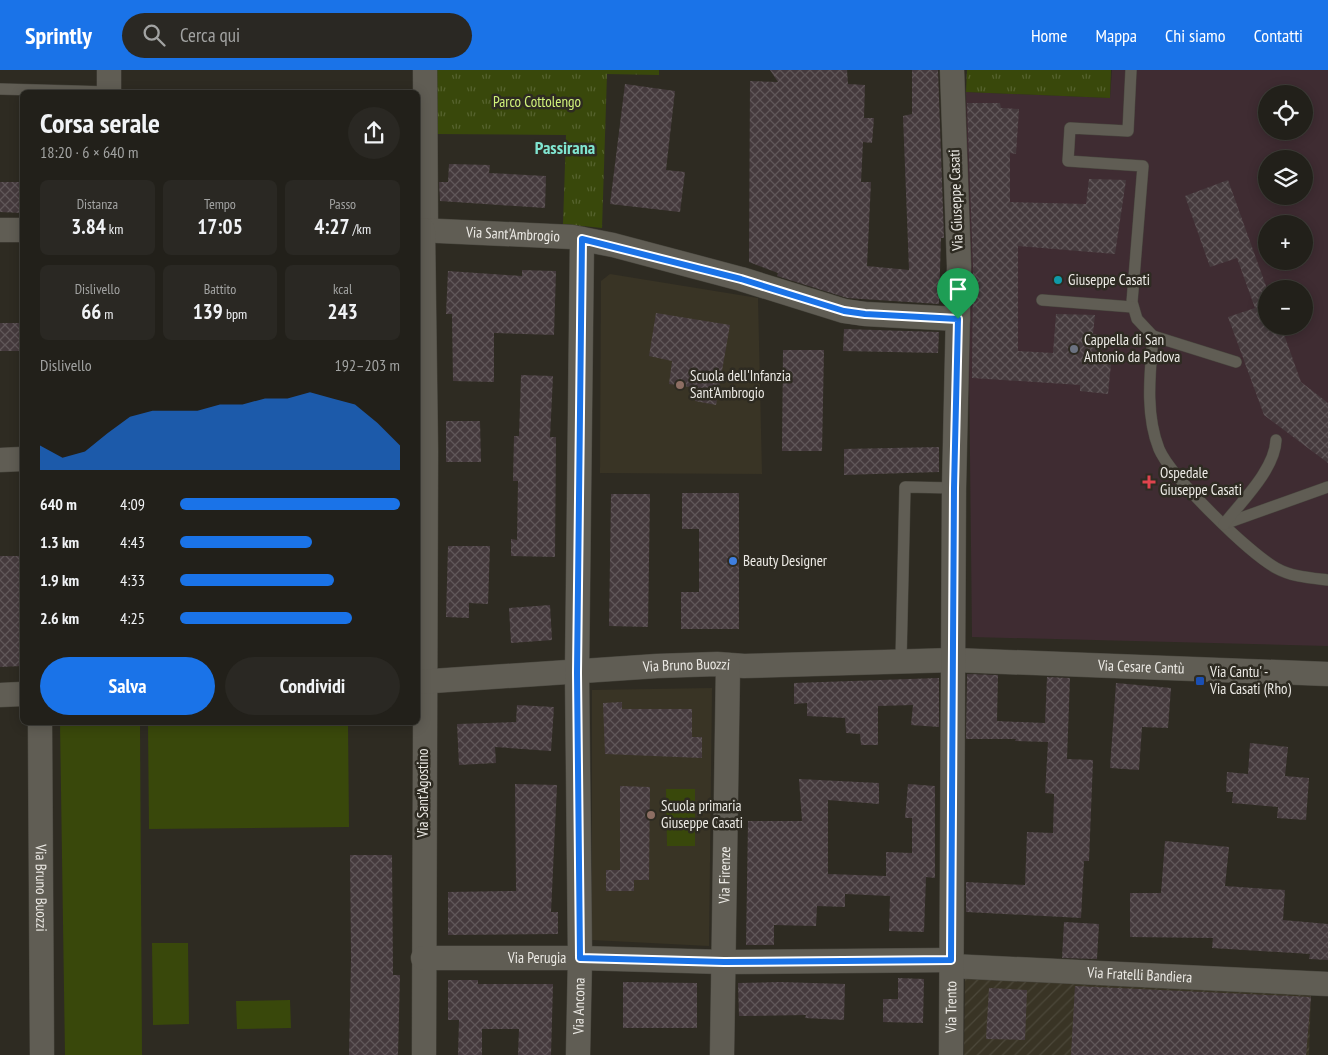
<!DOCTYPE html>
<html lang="it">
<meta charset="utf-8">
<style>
body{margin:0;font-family:"PT Sans Narrow",sans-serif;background:#2a2823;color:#f1f3f6;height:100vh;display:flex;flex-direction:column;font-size:19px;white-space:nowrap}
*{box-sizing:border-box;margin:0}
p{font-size:16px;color:#a2a3a2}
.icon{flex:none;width:28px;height:28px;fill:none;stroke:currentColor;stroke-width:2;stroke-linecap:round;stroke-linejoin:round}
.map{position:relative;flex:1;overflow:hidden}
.sheet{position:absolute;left:20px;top:20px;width:400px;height:635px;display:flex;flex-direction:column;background:#22201a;border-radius:8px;box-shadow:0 2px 12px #0003,0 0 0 1px #3f3e39}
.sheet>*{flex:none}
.fabs{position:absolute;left:1258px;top:15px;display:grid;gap:10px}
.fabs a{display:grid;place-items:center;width:55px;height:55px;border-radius:50%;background:#22201a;box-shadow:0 2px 12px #0003,0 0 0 1px #3f3e39;font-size:25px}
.pin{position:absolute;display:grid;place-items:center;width:42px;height:42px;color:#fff;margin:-51px -21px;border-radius:50% 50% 50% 0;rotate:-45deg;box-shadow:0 0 5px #0007}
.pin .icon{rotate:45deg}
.round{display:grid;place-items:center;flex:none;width:52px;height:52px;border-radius:26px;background:#2a2823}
.headline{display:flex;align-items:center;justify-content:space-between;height:85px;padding:0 20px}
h1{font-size:28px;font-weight:700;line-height:38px}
.metrics{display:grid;grid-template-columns:repeat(3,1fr);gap:8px;height:85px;padding:5px 20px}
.metrics div{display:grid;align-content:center;border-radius:8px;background:#2a2823;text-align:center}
.metrics b{font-size:21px;font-weight:700}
.metrics small{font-size:14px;font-weight:400}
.metrics p{font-size:14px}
.chart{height:140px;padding:10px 20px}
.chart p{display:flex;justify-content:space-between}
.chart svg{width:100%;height:90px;margin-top:5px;fill:#1a73e8;opacity:.7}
.button{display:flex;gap:10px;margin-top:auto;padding:10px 20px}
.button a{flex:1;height:58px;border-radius:30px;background:#1a73e8;color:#fff;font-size:20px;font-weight:700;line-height:58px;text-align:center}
.button a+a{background:#2a2823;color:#f1f3f6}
ul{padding:0 20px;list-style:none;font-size:16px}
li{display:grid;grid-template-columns:80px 60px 1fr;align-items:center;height:38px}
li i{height:12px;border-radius:6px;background:#1a73e8}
header{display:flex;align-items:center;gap:30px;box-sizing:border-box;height:70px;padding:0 25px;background:#1a73e8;color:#fff}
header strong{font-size:24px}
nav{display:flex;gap:28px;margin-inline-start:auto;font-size:18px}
.search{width:350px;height:45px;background:#2a2823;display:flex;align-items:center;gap:12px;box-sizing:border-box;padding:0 18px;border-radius:28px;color:#a2a3a2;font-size:19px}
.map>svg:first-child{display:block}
</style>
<header>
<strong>Sprintly</strong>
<div class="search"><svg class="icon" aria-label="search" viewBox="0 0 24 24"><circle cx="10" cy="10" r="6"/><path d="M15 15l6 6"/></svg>Cerca qui</div>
<nav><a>Home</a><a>Mappa</a><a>Chi siamo</a><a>Contatti</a></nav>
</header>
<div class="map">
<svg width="1328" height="985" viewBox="0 0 1328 985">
<defs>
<pattern id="industrial-furrows" width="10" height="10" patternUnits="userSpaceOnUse" patternTransform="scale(1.25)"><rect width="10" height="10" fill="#393425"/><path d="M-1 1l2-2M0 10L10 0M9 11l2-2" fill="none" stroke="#4c483a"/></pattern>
<pattern id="park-tufts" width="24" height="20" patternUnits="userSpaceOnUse" patternTransform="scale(1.25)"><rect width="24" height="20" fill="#39480b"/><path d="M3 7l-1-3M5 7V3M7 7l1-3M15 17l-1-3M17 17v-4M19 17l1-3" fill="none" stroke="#56632e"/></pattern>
<pattern id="building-cross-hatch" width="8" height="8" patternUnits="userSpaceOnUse" patternTransform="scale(1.25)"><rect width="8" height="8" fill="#453a3d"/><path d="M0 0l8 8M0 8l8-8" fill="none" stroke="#605759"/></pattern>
</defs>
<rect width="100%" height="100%" fill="#2e2b22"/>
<!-- industrial -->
<path fill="url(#industrial-furrows)" d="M965 908 1311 924 1309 985H964Z"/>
<!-- built -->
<g fill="#393425">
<path d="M610 204 758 228 762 404 600 403 601 211Z"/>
<path d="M712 618 709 876 592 870V620Z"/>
</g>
<!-- medical -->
<path fill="#3f2c32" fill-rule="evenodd" d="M1112 0H1328V576L972 567 966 22 1110 28ZM1266 24H1304V61H1266ZM1266 89H1304V126H1266ZM1266 154H1304V191H1266ZM1266 219H1304V256H1266Z"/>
<!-- grass -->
<g fill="#39480b">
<path d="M60 653H140L142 985H65Z"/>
<path d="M148 653H348L349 757 149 759Z"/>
<path d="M666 719H695V776H667Z"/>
<path d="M152 873H188L189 954 153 955Z"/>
<path d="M290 930 291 958 237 959 236 931Z"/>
</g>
<!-- park -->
<g fill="url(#park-tufts)">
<path d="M434 0H659V5L607 4 602 158 563 154 566 65 435 64Z"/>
<path d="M967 0H1111L1110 28 966 22Z"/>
</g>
<!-- building -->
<g fill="url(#building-cross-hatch)">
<path d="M770 0H847L848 14 865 15 864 48H874L872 73 863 72 861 112H871L867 196 909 200 903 46 912 44V0H938L944 168H941L939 234 847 228 777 206 778 203 749 192 750 11 778 12Z"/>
<path d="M625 14 675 21 666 100 685 102 680 142 610 134Z"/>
<path d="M967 33H1000L1001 38 1019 39 1016 84 1010 83V132L1086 134 1089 109 1126 110 1115 184 1018 176V281L1053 283 1056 244 1095 245 1093 264 1098 265 1097 293 1111 294 1108 324 1080 321V315L972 308 973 196Z"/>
<path d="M449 94 490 95 489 103 546 106 545 138 440 131 439 112H448Z"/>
<path d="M1228 110 1266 216V256H1281L1301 312 1328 333V393L1264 345 1228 247 1255 238 1237 188 1210 197 1185 126Z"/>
<path d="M0 112H22V143L0 142Z"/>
<path d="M522 200 556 201 554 265 494 263V312L453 311 452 244H446L448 201 522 206Z"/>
<path d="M656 243 730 255 716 335 695 331 697 318 669 314 672 291 649 286Z"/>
<rect x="0" y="253" width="22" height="28"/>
<path d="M844 259 939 262 938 283 843 281Z"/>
<path d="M783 280H824L822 381H782Z"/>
<path d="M521 305 553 306 550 367H556L555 487 511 486V469L517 470 518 411H513L514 366H519Z"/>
<path d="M446 351H480L481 392H446Z"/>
<path d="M939 377V402L844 405V379Z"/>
<path d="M682 423H739V559H681V522H699V459H682Z"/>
<path d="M611 424H650L648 557 609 556Z"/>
<path d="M448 476H490L488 534 469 533V548L446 547Z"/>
<path d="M0 486H22V596L0 597Z"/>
<path d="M550 535 552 570 511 573 509 538Z"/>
<path d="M967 604 998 605 997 651 1045 653 1047 607 1070 608 1067 689 1093 690 1089 791H1084L1081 848 966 842V812L1025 815 1027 762 1053 763 1054 724 1045 723 1048 672 1015 671 1016 669H966Z"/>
<path d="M939 608V657L911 655 913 635 878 636V675H861L860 664 846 663 845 648 807 646V633L794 634V613Z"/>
<path d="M1116 613 1171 618 1168 658 1142 657 1139 700 1110 698Z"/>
<path d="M622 632V639H692V667H702V688L605 684 603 633Z"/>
<path d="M517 635 554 637 551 681 495 677 496 693 459 695 457 654 516 652Z"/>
<path d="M1250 673 1288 677 1285 706 1309 708 1306 750 1277 748 1278 737 1232 733 1233 722H1226L1227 702 1248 704Z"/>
<path d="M799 709 879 713V734L828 730V804L886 806V782L912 783V748H905L908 714 935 716V808L926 807 924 862 889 861 890 826 845 824V837L817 836 816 856 774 855V875H746L748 751H802Z"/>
<path d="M515 714 557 715 551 842H558V864L448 865V822L516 821Z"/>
<path d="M620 716 650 717 649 810H634V821H606V800H620Z"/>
<path d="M1165 771 1229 777 1225 816 1285 820 1283 850 1328 854V890L1309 889 1310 884 1212 878 1213 868 1130 867V823H1161Z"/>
<path d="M350 785H392L393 905H400L398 985H349L351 889Z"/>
<path d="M1064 852 1099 854 1097 889 1062 888Z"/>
<path d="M898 908 924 909 923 953 883 952V929H898Z"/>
<path d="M448 910H478V914H553L551 985H518L519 959H482V985H458L459 950H448Z"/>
<path d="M623 912 697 913V958H623Z"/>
<path d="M780 912 845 914 844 950 805 948 806 945 739 946 738 913Z"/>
<path d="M1075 916 1311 927 1306 985H1071Z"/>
<path d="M989 918 1027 920 1025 970 986 969Z"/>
</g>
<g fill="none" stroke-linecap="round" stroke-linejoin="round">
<defs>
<g id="lane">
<path d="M1131 0 1128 61 1070 58 1068 91 1143 96 1132 232 1137 249 1153 266C1150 303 1145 344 1159 379 1171 407 1249 483 1276 498 1292 507 1311 508 1328 510"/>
<path d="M0 19 109 22"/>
<path d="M1042 230 1132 237"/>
<path d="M1153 266 1236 292"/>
<path d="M1224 454 1328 417"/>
<path d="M1224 454C1242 431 1275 399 1276 370"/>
<path d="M901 590 905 417 954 418"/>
</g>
<g id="street">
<path d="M109 0V22"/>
<path d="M425 0 426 160"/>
<path d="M0 160H22"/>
<path id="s1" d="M418 160 572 167 613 175 741 209 844 241 865 244 958 249"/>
<path d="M423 160 426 382 424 985"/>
<path d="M0 390 22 389"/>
<path id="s2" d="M418 612 657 596 717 594 744 596 954 590 1328 604"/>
<path d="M0 625 22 624"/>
<path id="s3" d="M40 652 42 985"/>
<path id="s4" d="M423 888H580L724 892 951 890"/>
<path id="s5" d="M951 896 1328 914"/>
<path id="s6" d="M578 985 580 888 577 603 582 169"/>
<path id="s7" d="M722 985 728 595"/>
<path id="s8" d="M951 985 954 418 959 196 952 0"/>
</g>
</defs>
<!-- lane casing -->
<use href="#lane" stroke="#49473f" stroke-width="12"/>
<!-- street casing -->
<use href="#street" stroke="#49473f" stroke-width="25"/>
<!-- lane -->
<use href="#lane" stroke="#605d54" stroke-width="11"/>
<!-- street -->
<use href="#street" stroke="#605d54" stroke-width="24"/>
</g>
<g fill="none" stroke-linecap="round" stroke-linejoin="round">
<defs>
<path id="route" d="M582 169 741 209 844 241 865 244 958 249 954 418 951 890 724 892 580 888 577 603Z"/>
</defs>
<!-- route casing -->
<use href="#route" stroke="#fff" stroke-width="10"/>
<!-- route -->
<use href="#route" stroke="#1a73e8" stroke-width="6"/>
</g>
<!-- markers -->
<circle fill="#0f9aa8" stroke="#2e2b22" stroke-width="2" cx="1058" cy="210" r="5"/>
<circle fill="#6b7280" stroke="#2e2b22" stroke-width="2" cx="1074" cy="279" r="5"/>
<g fill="#8d6e63" stroke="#2e2b22" stroke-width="2">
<circle cx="680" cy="315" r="5"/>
<circle cx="651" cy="745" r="5"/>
</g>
<path fill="#e0444e" stroke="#2e2b22" stroke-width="2" d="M1146.5 404.5h5v5h5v5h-5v5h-5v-5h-5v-5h5z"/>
<circle fill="#3f7fe0" stroke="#2e2b22" stroke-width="2" cx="733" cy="491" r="5"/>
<rect fill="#1a4fb4" stroke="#2e2b22" stroke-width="2" x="1195" y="606" width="10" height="10" rx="2.5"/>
<g text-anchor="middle" stroke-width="5" stroke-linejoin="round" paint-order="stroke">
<!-- park labels -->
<g font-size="15" fill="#d1f37b" stroke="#2e2b22">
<text x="537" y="37">Parco Cottolengo</text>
</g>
<!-- street labels -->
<g font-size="15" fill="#eceae5" stroke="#2e2b22">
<text transform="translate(956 130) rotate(-92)" y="5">Via Giuseppe Casati</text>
<text dy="5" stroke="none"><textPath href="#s1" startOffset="95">Via Sant'Ambrogio</textPath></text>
<text dy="5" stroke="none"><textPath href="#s2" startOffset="269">Via Bruno Buozzi</textPath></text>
<text dy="5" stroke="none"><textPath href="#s2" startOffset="724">Via Cesare Cantù</textPath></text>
<text transform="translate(423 723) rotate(-90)" y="5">Via Sant'Agostino</text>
<text dy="5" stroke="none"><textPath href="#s7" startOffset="180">Via Firenze</textPath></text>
<text dy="5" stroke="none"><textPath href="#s3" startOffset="166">Via Bruno Buozzi</textPath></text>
<text dy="5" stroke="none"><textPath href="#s4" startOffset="114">Via Perugia</textPath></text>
<text dy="5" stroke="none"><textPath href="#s5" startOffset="189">Via Fratelli Bandiera</textPath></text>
<text dy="5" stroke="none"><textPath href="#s6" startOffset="49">Via Ancona</textPath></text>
<text dy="5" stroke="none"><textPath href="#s8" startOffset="48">Via Trento</textPath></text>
</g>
<!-- poi labels -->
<g font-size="15" fill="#eceae5" stroke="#2e2b22" text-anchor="start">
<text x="1068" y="215">Giuseppe Casati</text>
<text x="1084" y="275">Cappella di San<tspan x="1084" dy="17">Antonio da Padova</tspan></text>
<text x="690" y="311">Scuola dell'Infanzia<tspan x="690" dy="17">Sant'Ambrogio</tspan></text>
<text x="1160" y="408">Ospedale<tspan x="1160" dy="17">Giuseppe Casati</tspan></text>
<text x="743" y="496">Beauty Designer</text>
<text x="1210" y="607">Via Cantu' -<tspan x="1210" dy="17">Via Casati (Rho)</tspan></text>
<text x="661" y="741">Scuola primaria<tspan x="661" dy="17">Giuseppe Casati</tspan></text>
</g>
<!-- quarter labels -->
<g font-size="18" font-weight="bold" fill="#80e5d1" stroke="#2e2b22">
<text x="565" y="84">Passirana</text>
</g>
</g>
</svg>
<div class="fabs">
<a><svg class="icon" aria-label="locate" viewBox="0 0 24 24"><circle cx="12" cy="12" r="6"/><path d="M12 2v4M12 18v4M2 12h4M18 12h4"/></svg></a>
<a><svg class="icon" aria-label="layers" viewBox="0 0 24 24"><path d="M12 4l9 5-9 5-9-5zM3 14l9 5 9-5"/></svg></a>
<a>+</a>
<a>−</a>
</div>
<div class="pin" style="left:958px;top:249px;background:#1e9e55"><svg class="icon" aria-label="arrive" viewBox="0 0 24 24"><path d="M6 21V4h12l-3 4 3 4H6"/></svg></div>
<section class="sheet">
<div class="headline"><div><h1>Corsa serale</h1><p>18:20 · 6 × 640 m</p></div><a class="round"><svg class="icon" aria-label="share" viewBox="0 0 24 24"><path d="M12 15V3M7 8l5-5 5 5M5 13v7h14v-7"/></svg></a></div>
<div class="metrics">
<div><p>Distanza</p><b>3.84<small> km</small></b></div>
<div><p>Tempo</p><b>17:05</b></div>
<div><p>Passo</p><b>4:27<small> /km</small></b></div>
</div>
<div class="metrics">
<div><p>Dislivello</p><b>66<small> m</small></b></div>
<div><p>Battito</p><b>139<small> bpm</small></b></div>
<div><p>kcal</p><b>243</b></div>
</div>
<div class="chart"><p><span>Dislivello</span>192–203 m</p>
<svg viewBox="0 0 160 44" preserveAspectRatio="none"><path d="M0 44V32L10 38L20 35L30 26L40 18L50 15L60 15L70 15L80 12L90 12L100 9L110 9L120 6L130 9L140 12L150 21L160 32V44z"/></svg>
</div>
<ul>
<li><b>640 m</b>4:09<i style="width:100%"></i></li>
<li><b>1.3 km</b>4:43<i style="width:60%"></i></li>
<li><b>1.9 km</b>4:33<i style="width:70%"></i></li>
<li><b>2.6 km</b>4:25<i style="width:78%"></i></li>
</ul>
<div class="button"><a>Salva</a><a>Condividi</a></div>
</section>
</div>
